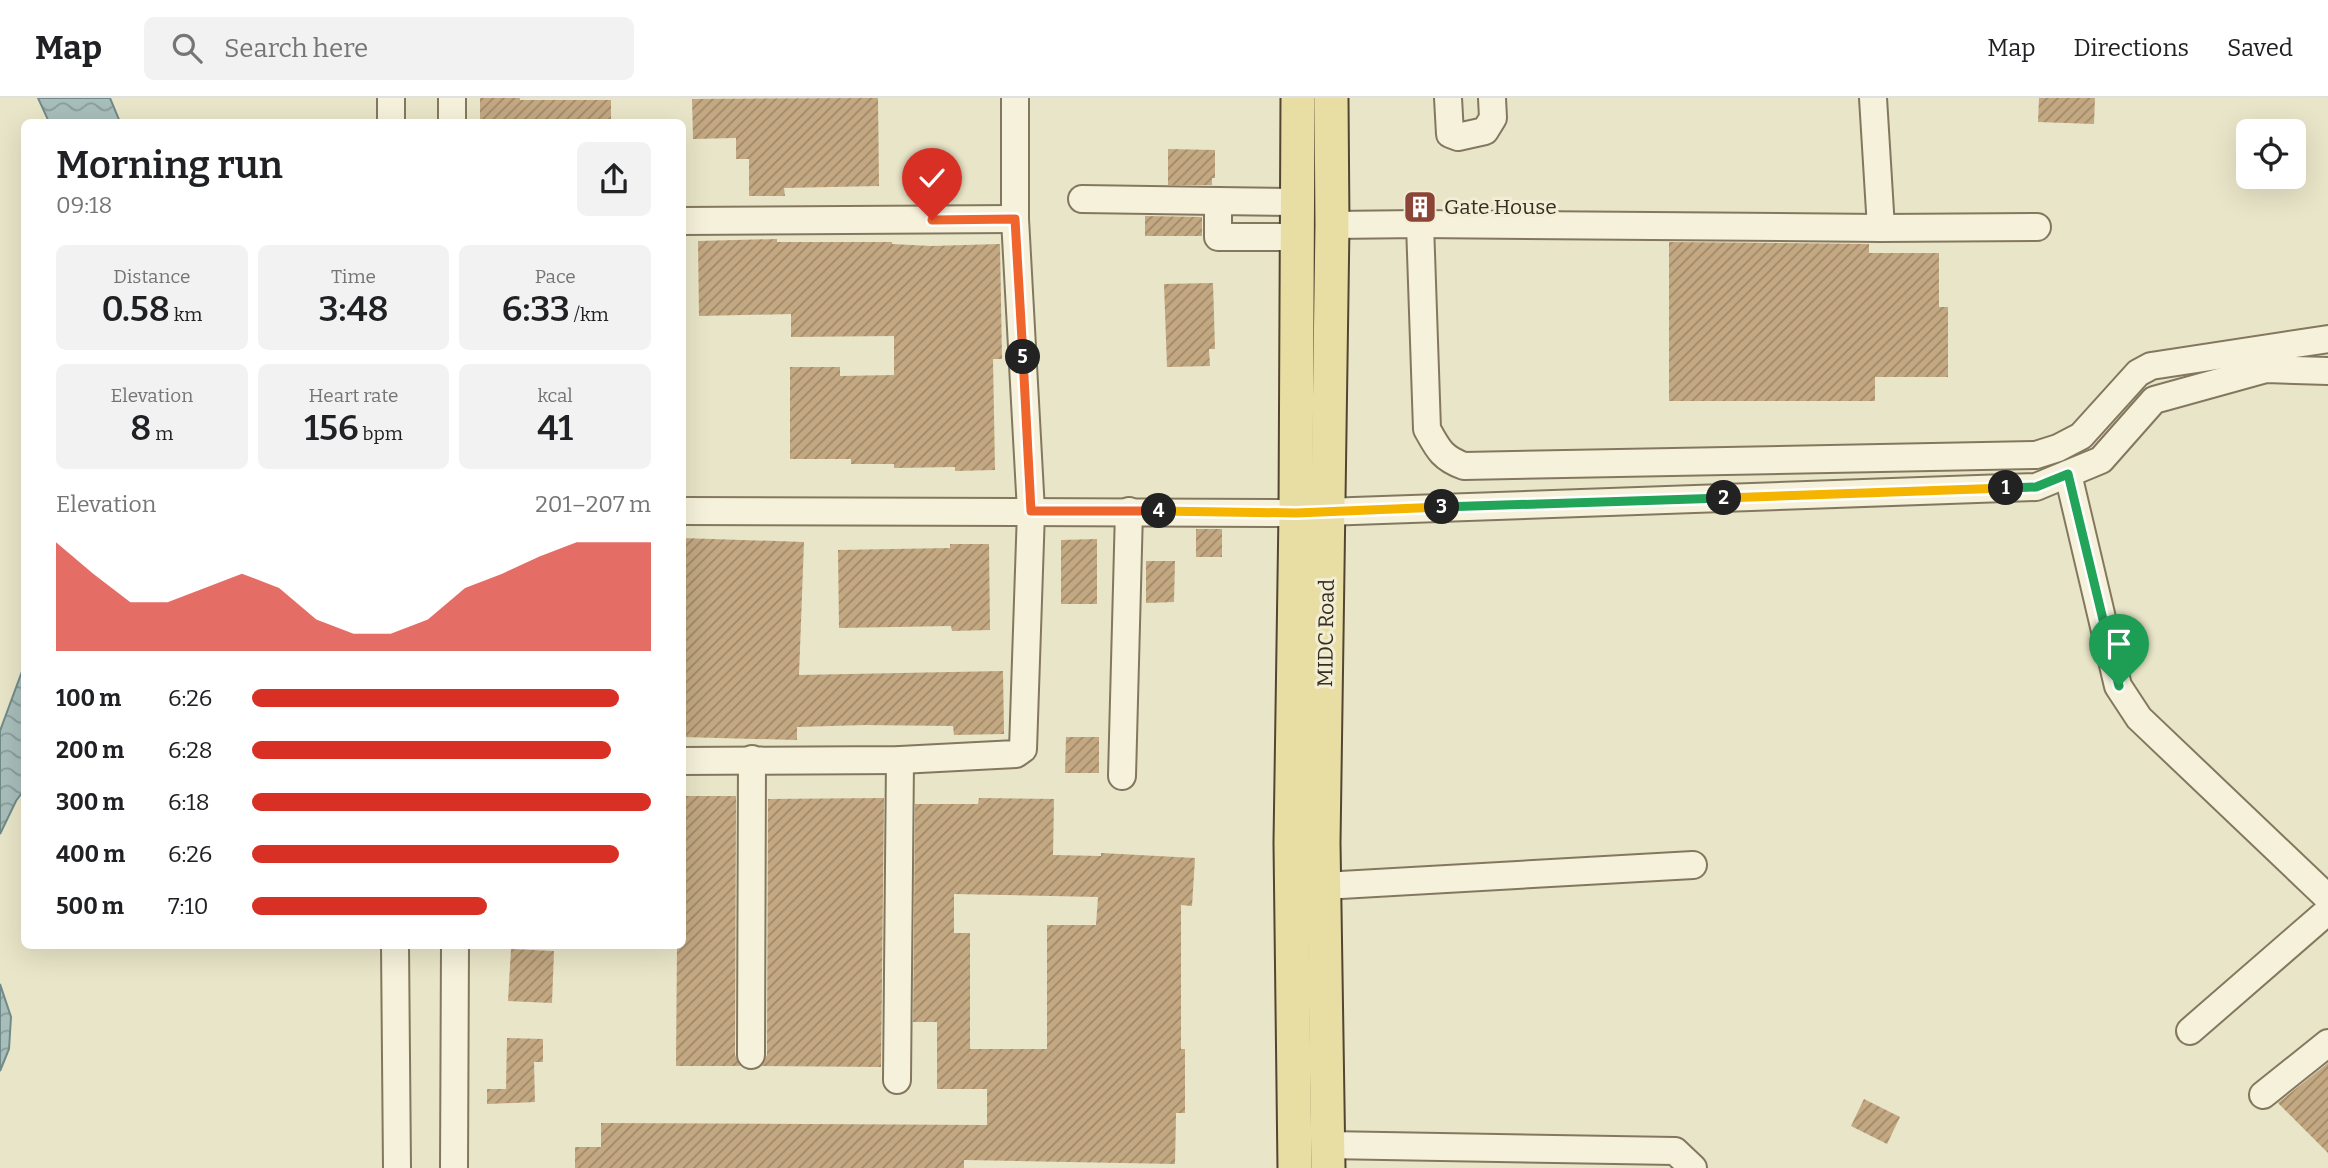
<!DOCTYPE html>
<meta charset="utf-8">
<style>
body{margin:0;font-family:Bitter,serif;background:#f2f2f2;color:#202124;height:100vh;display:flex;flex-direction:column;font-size:26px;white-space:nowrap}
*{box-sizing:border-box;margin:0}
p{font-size:23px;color:#757577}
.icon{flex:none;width:38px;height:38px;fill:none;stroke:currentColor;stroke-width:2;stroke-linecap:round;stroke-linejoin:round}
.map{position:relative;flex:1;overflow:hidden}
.side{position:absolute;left:21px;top:21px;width:665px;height:830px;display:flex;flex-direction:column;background:#fff;border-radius:10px;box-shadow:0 7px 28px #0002}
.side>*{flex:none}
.buttons{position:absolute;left:2236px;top:21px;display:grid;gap:14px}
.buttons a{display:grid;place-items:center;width:70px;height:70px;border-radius:10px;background:#fff;box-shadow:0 7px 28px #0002;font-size:35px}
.pin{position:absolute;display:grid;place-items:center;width:60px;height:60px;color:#fff;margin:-72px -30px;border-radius:50% 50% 50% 0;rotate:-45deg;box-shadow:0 0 7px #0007}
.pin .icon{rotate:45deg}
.km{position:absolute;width:35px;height:35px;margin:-18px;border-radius:50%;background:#222;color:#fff;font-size:19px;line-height:35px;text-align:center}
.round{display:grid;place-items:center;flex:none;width:74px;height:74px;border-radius:10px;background:#f2f2f2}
.head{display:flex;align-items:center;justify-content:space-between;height:119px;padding:0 35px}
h1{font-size:38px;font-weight:600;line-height:52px}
.metrics{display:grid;grid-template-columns:repeat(3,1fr);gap:10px;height:119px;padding:7px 35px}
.metrics div{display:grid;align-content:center;border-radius:10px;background:#f2f2f2;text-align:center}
.metrics b{font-size:35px;font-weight:600}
.metrics small{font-size:19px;font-weight:400}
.metrics p{font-size:19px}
.chart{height:196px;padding:14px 35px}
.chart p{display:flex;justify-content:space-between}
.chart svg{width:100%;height:126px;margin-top:7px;fill:#d93025;opacity:.7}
ul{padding:0 35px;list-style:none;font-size:23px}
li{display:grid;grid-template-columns:112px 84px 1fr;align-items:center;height:52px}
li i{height:18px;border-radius:9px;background:#d93025}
header{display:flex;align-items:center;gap:42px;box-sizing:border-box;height:98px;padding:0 35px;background:#fff;border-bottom:2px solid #e0e0e0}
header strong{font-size:33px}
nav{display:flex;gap:38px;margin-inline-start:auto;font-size:24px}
.search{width:490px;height:63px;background:#f2f2f2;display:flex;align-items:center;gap:18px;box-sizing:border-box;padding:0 24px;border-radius:10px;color:#757577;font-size:26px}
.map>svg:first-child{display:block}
</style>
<header>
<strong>Map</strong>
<div class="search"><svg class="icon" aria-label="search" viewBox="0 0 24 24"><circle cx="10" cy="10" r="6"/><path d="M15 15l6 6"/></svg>Search here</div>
<nav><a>Map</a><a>Directions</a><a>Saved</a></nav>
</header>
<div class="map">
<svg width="2328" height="1070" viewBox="0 0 2328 1070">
<defs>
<pattern id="water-waves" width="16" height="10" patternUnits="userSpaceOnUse" patternTransform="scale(1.75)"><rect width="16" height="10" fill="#a8bebb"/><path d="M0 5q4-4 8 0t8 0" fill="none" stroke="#8a9b98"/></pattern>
<pattern id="building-hatch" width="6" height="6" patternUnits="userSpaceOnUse" patternTransform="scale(1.75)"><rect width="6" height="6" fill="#c3a882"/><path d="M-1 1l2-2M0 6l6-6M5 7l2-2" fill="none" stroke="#9f896a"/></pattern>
</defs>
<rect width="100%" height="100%" fill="#e9e5c8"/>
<!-- water -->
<g fill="url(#water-waves)" stroke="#708b89" stroke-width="2">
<path d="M38 0H110L120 24H49Z"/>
<path d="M24 568V692L16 703 0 736V633Z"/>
<path d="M0 886 11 919 9 951 0 973Z"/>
</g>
<!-- building -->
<g fill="url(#building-hatch)" fill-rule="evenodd">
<path d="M480 0H520V2H611V24H480Z"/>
<path d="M878 0 879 88 784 90 785 98H749V61H736V40L693 41 692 1Z"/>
<path d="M2039 0H2095L2094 26 2038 24Z"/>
<path d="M1168 51 1215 52V80H1212V87H1168Z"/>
<path d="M1145 118 1202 119V138H1145Z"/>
<path d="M777 141V144H892V146L931 148 1000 146 1002 261H993L995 372 955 373V369L894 370V366H851V361H790V269H840V278L894 277V238L791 239V216L699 218 698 143Z"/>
<path d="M1669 144 1869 146V155H1939V209H1948V279H1875V303H1669Z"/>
<path d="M1213 185 1215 251H1209L1210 268 1167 269 1164 186Z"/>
<rect x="1196" y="431" width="26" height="28"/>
<path d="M682 440 804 444 799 577 1003 573 1004 636 954 637 953 628 865 627 797 629V642L682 639Z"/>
<path d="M1097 441V506H1061V442Z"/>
<path d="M950 446H989L990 532 952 533 951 528 839 530 838 452 950 450Z"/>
<path d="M1146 463H1175L1174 504 1146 505Z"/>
<path d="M1066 639H1099V675H1065Z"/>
<path d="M682 698H736L735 957 741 968H676L677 847H682Z"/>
<path d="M884 700 881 969 761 968 767 957 768 701Z"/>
<path d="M979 700 1054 701 1053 757 1101 758V755L1195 760 1192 808 1181 807V951H1185V1015H1176L1175 1066 964 1062V1070H575V1049H601V1025L987 1027V991H937V924H913L915 706H978ZM954 796 1098 799 1096 827H1047V951H970V835H954Z"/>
<path d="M511 851 554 853 552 905 508 903Z"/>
<path d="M507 940 543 941V964H534L535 1004 487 1006V991H506Z"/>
<path d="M2328 965V1055L2278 1005Z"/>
<path d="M1864 1001 1900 1019 1887 1046 1851 1028Z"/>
</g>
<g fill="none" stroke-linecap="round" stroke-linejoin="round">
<defs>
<g id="minor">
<path d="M391 0V24"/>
<path d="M452 0V24"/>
<path d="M1448 0 1450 36 1458 39 1485 33 1493 20 1492 0"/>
<path d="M1873 0 1881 130 2037 129"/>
<path d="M1082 101 1218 103"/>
<path d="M682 123 1015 121"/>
<path d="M1420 126 1881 130"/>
<path d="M1332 127 1420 126 1427 331C1438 351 1442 360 1464 368L2036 357 2058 350 2081 338 2138 275 2151 268 2328 241"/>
<path d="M1297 139H1218V103L1297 104"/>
<path d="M2068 376 2118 588 2139 620 2328 800"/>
<path d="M682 413 1296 415 2036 389 2101 362 2154 302 2266 271 2328 273"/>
<path d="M682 663 900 662 1016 656 1023 651 1031 413 1015 121V0"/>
<path d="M1122 678 1129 413"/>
<path d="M1323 788 1693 767"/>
<path d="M395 847 397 1070"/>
<path d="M2190 933 2328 813"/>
<path d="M751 957 752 661"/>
<path d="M897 982 900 662"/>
<path d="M2263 997 2328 945"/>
<path d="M1327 1047 1675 1053 1693 1070"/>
<path d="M454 1070 455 847"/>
</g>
<g id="major">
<path d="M1295 1070 1291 745 1296 415 1298 0"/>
<path d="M1328 1070 1323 745 1332 127 1331 0"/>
</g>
</defs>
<!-- minor casing -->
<use href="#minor" stroke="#83785f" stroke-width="30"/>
<!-- major casing -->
<use href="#major" stroke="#524632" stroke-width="37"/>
<!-- minor -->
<use href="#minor" stroke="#f5f1da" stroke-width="26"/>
<!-- major -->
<use href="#major" stroke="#e8dea4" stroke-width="33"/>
</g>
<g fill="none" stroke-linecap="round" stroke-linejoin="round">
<defs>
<path id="split-1" d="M2006 390 2036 389 2068 376 2119 588"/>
<path id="split-2" d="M1724 400 2006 390"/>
<path id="split-3" d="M1442 409 1724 400"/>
<path id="split-4" d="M1159 413 1296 415 1442 409"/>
<path id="split-5" d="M1023 259 1031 413H1159"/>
<path id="split-6" d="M932 122 1015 121 1023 259"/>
</defs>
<!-- split-1 casing -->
<use href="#split-1" stroke="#fff" stroke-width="14"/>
<!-- split-2 casing -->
<use href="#split-2" stroke="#fff" stroke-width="14"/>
<!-- split-3 casing -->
<use href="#split-3" stroke="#fff" stroke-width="14"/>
<!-- split-4 casing -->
<use href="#split-4" stroke="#fff" stroke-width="14"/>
<!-- split-5 casing -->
<use href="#split-5" stroke="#fff" stroke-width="14"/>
<!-- split-6 casing -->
<use href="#split-6" stroke="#fff" stroke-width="14"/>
<!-- split-1 -->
<use href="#split-1" stroke="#22a559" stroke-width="9"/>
<!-- split-2 -->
<use href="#split-2" stroke="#f5b400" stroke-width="9"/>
<!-- split-3 -->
<use href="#split-3" stroke="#22a559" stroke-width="9"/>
<!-- split-4 -->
<use href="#split-4" stroke="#f5b400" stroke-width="9"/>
<!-- split-5 -->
<use href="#split-5" stroke="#f0652b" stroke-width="9"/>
<!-- split-6 -->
<use href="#split-6" stroke="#f0652b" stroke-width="9"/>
</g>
<!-- icons -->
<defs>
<symbol id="building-square" viewBox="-11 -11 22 22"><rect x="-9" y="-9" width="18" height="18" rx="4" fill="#8b4436" stroke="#f2eed6"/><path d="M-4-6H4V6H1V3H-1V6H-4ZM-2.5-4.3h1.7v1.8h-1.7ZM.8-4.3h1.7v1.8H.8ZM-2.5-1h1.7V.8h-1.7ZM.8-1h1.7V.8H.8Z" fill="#fff"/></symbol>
</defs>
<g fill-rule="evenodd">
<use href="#building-square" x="1401" y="90" width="38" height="38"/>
</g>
<g text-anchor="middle" stroke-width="6" stroke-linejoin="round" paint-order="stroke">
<!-- poi labels -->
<g font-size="21" fill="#352e21" stroke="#f2eed6" text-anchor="start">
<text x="1444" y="116">Gate House</text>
</g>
<!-- street labels -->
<g font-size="21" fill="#352e21" stroke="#f2eed6">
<text transform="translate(1326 535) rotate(-89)" y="7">MIDC Road</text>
</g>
</g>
</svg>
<div class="buttons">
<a><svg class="icon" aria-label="locate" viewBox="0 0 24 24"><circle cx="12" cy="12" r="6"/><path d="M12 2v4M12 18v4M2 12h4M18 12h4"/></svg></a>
</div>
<div class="pin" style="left:2119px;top:588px;background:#1e9e55"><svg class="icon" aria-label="arrive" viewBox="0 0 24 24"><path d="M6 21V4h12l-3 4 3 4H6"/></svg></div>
<div class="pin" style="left:932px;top:122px;background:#d93025"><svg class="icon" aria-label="check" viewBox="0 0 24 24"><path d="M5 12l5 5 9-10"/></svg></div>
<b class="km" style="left:2006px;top:390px">1</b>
<b class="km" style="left:1724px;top:400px">2</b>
<b class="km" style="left:1442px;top:409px">3</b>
<b class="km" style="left:1159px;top:413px">4</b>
<b class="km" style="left:1023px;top:259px">5</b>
<section class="side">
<div class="head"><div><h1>Morning run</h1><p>09:18</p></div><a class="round"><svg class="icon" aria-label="share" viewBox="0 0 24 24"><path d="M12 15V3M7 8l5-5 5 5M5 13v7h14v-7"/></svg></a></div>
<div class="metrics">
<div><p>Distance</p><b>0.58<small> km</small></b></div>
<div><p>Time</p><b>3:48</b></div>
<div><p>Pace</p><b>6:33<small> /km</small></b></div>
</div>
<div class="metrics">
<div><p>Elevation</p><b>8<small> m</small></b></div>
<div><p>Heart rate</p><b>156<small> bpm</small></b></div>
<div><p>kcal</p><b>41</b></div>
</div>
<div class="chart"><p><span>Elevation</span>201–207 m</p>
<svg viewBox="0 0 160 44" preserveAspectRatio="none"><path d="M0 44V6L10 17L20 27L30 27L40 22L50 17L60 22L70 33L80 38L90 38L100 33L110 22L120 17L130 11L140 6L150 6L160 6V44z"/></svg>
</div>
<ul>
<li><b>100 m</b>6:26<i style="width:92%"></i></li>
<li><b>200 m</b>6:28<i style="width:90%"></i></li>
<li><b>300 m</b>6:18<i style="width:100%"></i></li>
<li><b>400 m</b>6:26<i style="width:92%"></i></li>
<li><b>500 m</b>7:10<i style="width:59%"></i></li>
</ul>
</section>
</div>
